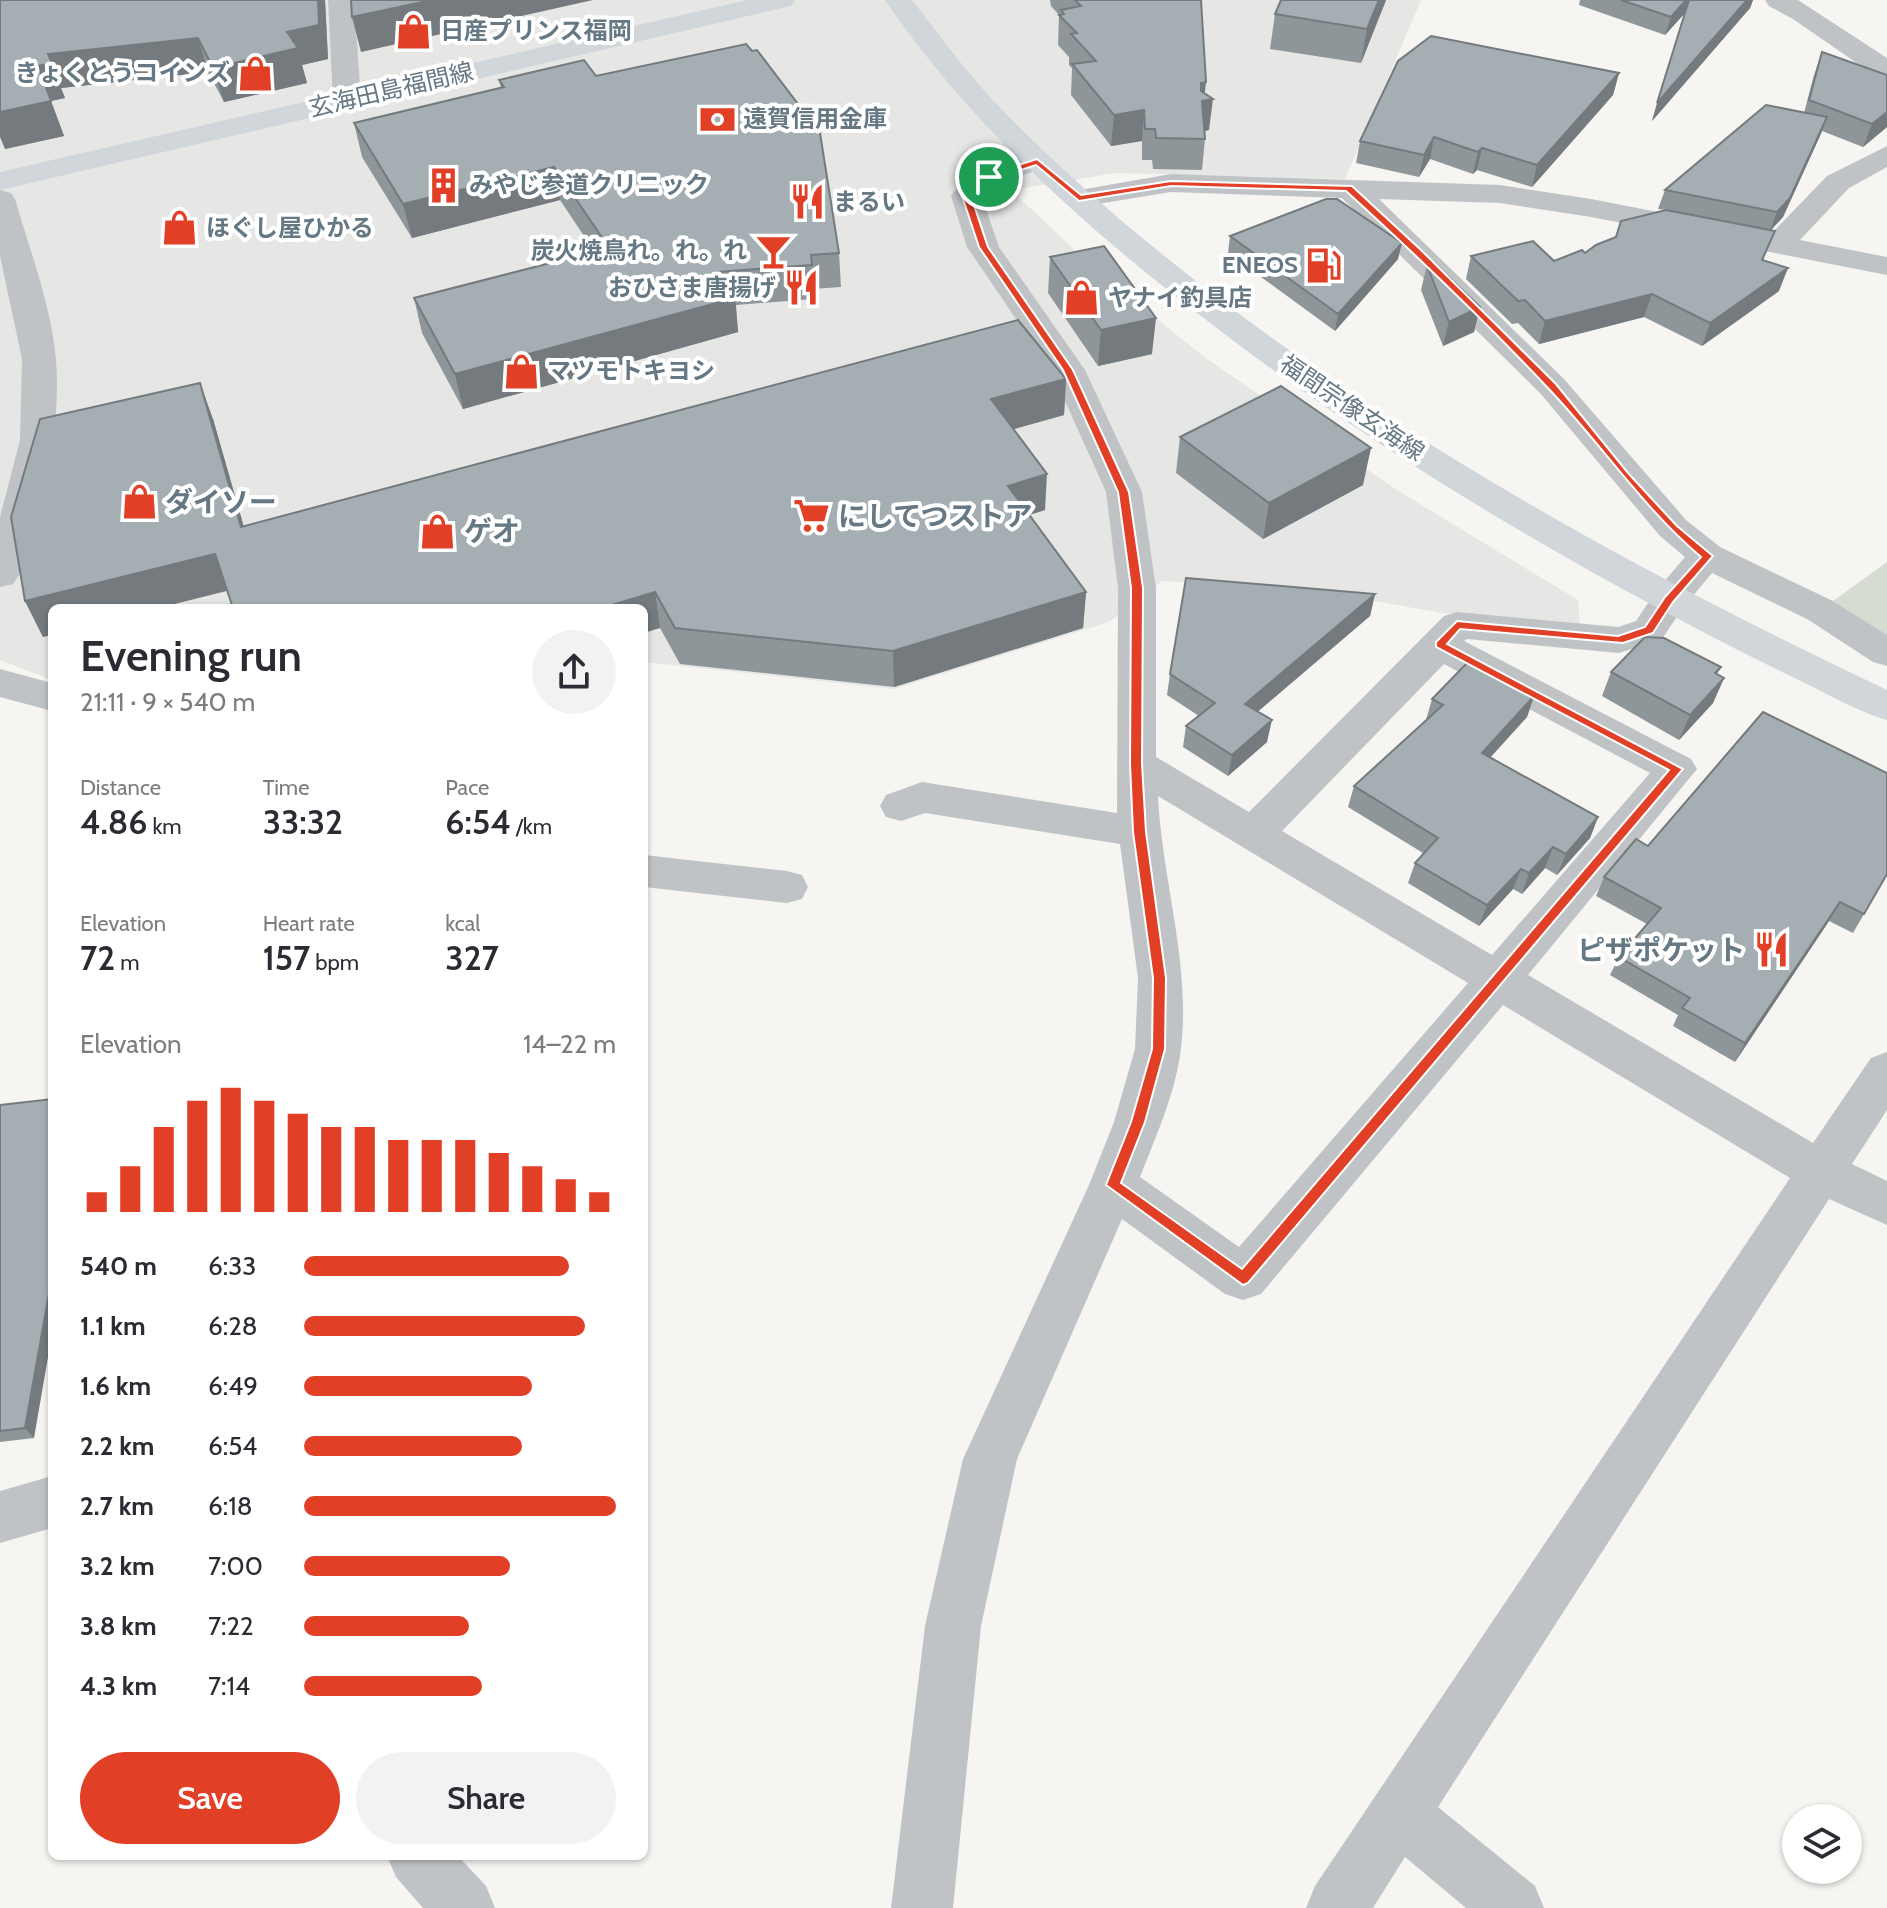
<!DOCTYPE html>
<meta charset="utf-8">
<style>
body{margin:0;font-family:Cabin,"Noto Sans JP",sans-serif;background:#f2f2f3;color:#2b2b33;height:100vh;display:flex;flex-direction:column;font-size:30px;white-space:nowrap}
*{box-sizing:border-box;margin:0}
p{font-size:26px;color:#7c7c81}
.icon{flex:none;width:44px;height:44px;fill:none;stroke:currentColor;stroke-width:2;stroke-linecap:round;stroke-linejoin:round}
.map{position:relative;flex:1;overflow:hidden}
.drawer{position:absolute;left:48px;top:604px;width:600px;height:1256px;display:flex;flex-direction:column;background:#fff;border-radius:12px;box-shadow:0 2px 6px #0004}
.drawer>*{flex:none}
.buttons{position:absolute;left:1782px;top:1804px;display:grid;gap:16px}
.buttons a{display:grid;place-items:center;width:80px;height:80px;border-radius:50%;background:#fff;box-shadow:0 2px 6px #0004;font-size:40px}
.pin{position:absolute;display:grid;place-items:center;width:68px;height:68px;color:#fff;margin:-34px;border:4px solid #fff;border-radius:50%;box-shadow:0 2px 8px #0007}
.round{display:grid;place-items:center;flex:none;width:84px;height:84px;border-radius:42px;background:#f2f2f3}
.overview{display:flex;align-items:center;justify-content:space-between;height:136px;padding:0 32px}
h1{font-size:44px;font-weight:600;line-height:60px}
.metrics{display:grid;grid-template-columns:repeat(3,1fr);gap:12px;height:136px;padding:8px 32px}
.metrics div{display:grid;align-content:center}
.metrics b{font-size:34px;font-weight:600}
.metrics small{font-size:22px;font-weight:400}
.metrics p{font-size:22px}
.chart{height:224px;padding:16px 32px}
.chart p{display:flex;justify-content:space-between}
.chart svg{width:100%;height:144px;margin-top:8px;stroke:#e13f26;stroke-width:6}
.cta{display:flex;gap:16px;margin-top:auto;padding:16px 32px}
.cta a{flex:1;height:92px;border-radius:48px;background:#e13f26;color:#fff;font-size:32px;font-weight:600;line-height:92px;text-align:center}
.cta a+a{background:#f2f2f3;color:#2b2b33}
ul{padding:0 32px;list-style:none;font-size:26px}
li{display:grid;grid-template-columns:128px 96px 1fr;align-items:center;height:60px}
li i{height:20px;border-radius:10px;background:#e13f26}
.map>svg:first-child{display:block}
</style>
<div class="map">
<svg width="1887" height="1908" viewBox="0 0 1887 1908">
<rect width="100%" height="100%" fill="#f6f5f2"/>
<!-- built -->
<path fill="#e6e7e5" d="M0 0H1421L1345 179 1116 173 1011 190 1095 269 1203 356 1397 490 1578 600 1580 626 1442 613 1295 587 1162 581 1109 622 894 689 644 662V608H52V680L0 660Z"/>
<!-- green -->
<path fill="#d7dcd3" d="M1887 562V636L1833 601Z"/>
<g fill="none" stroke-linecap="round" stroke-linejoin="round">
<!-- minor -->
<g fill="#bfc3c6" fill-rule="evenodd">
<path d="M328 0H354L361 100 357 106 347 109 337 106 333 100Z"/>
<path d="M1765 0H1798L1887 58V79L1877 77 1793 19 1769 6Z"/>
<path d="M1887 146V167L1849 188 1800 240 1887 257V275L1591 217 1500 203 1379 199 1564 379 1686 520 1720 547 1833 601 1887 635V666L1873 662 1807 619 1712 573 1682 609 1662 639 1619 653 1467 639 1464 641 1691 759 1697 769 1528 975 1813 1143 1871 1058 1887 1052V1110L1852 1164 1887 1181V1225L1829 1199 1438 1807 1535 1886 1544 1908H1466L1405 1857 1373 1908H1306L1315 1886 1790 1178 1503 1005 1261 1294 1243 1300 1225 1294 1122 1219 1017 1459 981 1626 953 1908H891L925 1626 963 1459 1089 1185 1114 1122 1135 1049 1138 978 1120 844 925 813 901 821 886 817 880 806 886 795 922 782 1117 813 1118 588 1106 492 1051 370 967 247 951 196C967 173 1020 148 1047 155L1052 161 1047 167 1000 183 982 198 999 247 1085 370 1142 492 1156 588V757L1249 812 1444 616 1457 612 1618 627 1636 621 1656 591 1685 557 1660 536 1540 393 1342 198 1171 192 1079 207 1068 204 1064 198 1068 192 1171 174 1500 185 1591 199 1771 234 1827 176ZM1444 664 1650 773 1492 955 1282 831ZM1158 796 1468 983 1239 1247 1140 1177C1156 1136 1176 1092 1181 1048 1191 964 1162 880 1158 796Z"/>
<path d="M0 190 11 193 15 199C30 251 51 305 56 359 62 435 40 504 19 575L13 584 0 587V517L20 440 22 359 0 256Z"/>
<path d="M0 669 52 683V711L0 697Z"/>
<path d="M644 855 787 871 802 875 808 887 802 899 787 903 644 887Z"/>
<path d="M52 1476V1528L0 1543V1491Z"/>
<path d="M387 1856H458L486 1886 495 1908H423L396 1877Z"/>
</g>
<!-- major -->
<g fill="#d1d6da" fill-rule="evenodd">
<path d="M747 0H795L791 6 782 8 0 190V172Z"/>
<path d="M885 0H912C938 33 963 68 992 99 1060 171 1136 235 1214 295 1422 454 1651 578 1887 690V720C1859 712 1833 697 1807 684 1756 660 1706 634 1656 607 1492 519 1335 421 1188 306 1074 217 967 120 885 0Z"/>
</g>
</g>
<!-- wall -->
<g fill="#8e969a">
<path d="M0 0H325L328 59 302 65 307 83 224 102 208 72 61 88 65 98 51 101 64 136 5 149Z"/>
<path d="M1050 0H1201L1204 93 1209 130 1205 131V139L1202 170 1153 169 1152 160H1142V141L1111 146 1071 95 1072 68 1069 65V57L1058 45 1059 15 1051 6Z"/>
<path d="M1386 0 1361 63 1270 49 1275 14Z"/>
<path d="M1580 0H1753L1750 8 1652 121 1685 13 1665 35 1579 5Z"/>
<path d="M1822 52 1887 75V127L1863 147 1822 131 1783 217 1770 231 1763 261 1779 291 1702 346 1644 317 1539 344 1518 323 1512 324 1466 279 1471 256 1554 261 1585 253 1666 210 1658 209 1665 190 1804 113 1814 75Z"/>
<path d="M1619 73 1613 95 1532 187 1477 170 1473 174 1430 159 1419 177 1356 163 1360 141Z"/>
<path d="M596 76 839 253 841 287 813 289 814 299 736 305 738 332 463 409 422 333 414 298 594 251 560 200 412 238 362 157 354 123 501 88 499 80Z"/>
<path d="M1230 236 1398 259 1335 331 1228 253Z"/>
<path d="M1050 257 1152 354 1098 366 1048 293Z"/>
<path d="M1427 265 1480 307 1474 332 1443 346 1421 290Z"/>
<path d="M1066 379 1064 415 1013 429 1045 510 1029 515 1086 592 1083 628 894 687 680 664 660 628 227 591 158 608H52L43 637 25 601 213 419 244 527Z"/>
<path d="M1180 437 1363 485 1263 539 1176 473Z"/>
<path d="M1375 594 1370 616 1257 712 1267 742 1228 776 1183 747 1186 726 1199 716 1167 695 1170 674Z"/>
<path d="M1721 667 1717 674 1724 678 1713 703 1679 740 1602 696 1611 672Z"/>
<path d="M1534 696 1527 717 1490 758 1598 817 1590 838 1557 875 1545 868 1522 894 1513 889 1479 926 1408 883 1415 863 1423 853 1348 807 1354 786 1426 720 1432 699Z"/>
<path d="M1763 712 1864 914 1853 933 1829 921 1735 1062 1673 1026 1678 1015 1610 975 1619 957 1647 924 1596 896 1604 877 1648 846Z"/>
<path d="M0 1105 34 1438 0 1442Z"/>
</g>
<!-- shaded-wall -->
<g fill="#747a7d">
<path d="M318 0H325L328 59 302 65 307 83 224 102 213 68 287 32Z"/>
<path d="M432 0H593L361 52 352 17Z"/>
<path d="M1379 0H1386L1361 63 1367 29Z"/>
<path d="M1686 0H1689L1685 13 1665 35 1671 17Z"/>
<path d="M1747 0H1753L1750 8 1652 121 1657 103Z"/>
<path d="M198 38 208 72 61 88 65 98 51 101 64 136 5 149 0 137V112L48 54Z"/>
<path d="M1619 73 1613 95 1532 187 1537 165Z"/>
<path d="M1206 82 1204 100 1213 99 1209 130 1199 132 1201 83Z"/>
<path d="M1144 110 1142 141 1111 146 1114 115Z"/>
<path d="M1887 112V127L1863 147 1872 124Z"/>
<path d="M1827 117 1820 136 1783 217 1770 231 1777 212Z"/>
<path d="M1434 137 1430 159 1419 177 1424 155Z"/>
<path d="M1482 148 1477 170 1473 174 1478 152Z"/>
<path d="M554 167 560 200 412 238 403 204Z"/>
<path d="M1402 243 1398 259 1335 331 1338 314Z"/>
<path d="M1788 268 1779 291 1702 346 1710 323Z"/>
<path d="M1652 294 1644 317 1539 344 1545 321Z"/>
<path d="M735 298 738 332 463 409 455 374Z"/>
<path d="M1480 307 1474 332 1443 346 1449 322Z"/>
<path d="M1156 318 1152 354 1098 366 1101 330Z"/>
<path d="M1066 379 1064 415 990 436 991 399Z"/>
<path d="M200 383 213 419 254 563 241 527Z"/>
<path d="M1371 448 1363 485 1263 539 1269 503Z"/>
<path d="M1047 474 1045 510 1006 522 1008 486Z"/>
<path d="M215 554 229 590 158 608H52V635L43 637 25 601Z"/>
<path d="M655 592 660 628 644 633V608H602Z"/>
<path d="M1086 592 1083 628 894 687 893 651Z"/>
<path d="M1375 594 1370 616 1241 726 1245 704Z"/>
<path d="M1724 678 1713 703 1679 740 1690 715Z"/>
<path d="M1534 696 1527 717 1475 774 1482 753Z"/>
<path d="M1272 720 1267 742 1228 776 1232 755Z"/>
<path d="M1598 817 1590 838 1557 875 1566 854Z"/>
<path d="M1553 847 1545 868 1522 894 1529 873Z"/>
<path d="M1521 869 1513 889 1479 926 1487 905Z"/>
<path d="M1840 902 1829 921 1735 1062 1745 1043Z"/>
<path d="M52 1277V1334L34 1438 25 1428Z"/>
</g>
<!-- building -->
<g fill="#a5afb3" stroke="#747a7d" stroke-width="2">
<path d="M0 0H318L319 25 287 32 298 48 213 68 198 38 48 54 52 63 38 66 51 101 0 112Z"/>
<path d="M351 0H432L352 17Z"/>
<path d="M1075 0H1201L1206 82 1201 83V91L1213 99 1202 101 1205 139 1156 138 1155 129H1145L1144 110 1114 115 1072 64 1096 61 1071 34 1077 33 1059 15 1064 14 1061 10 1081 6Z"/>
<path d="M1281 0H1379L1367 29 1275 14Z"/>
<path d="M1621 0H1686L1671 17Z"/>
<path d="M1689 0H1747L1657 103Z"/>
<path d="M1431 36 1619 73 1537 165 1482 148 1478 152 1434 137 1424 155 1360 141 1398 61Z"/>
<path d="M746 44 752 51 757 50 820 133 839 253 811 255 812 265 716 272 735 298 455 374 414 298 609 248 554 167 403 204 354 123 504 87 499 80 584 60 596 76Z"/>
<path d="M1822 52 1887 75V112L1872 124 1809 100Z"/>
<path d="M1766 105 1827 117 1790 198 1777 212 1665 190Z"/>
<path d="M1326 199H1337L1402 243 1338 314 1230 236Z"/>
<path d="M1666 210 1775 231 1762 260 1788 268 1710 323 1652 294 1545 321 1525 300 1518 301 1471 256 1533 241 1554 261 1582 250 1585 253 1596 245 1616 237 1621 221Z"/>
<path d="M1104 246 1156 318 1101 330 1050 257Z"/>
<path d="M1434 263 1480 307 1449 322 1427 265Z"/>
<path d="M1018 320 1066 379 991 399 1047 474 1008 486 1086 592 893 651 675 628 655 592 602 608H233L215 554 25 601 11 517 40 419 200 383 241 527Z"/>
<path d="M1281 386 1371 448 1269 503 1180 437Z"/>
<path d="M1186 578 1375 594 1245 704 1272 720 1232 755 1186 726 1215 703 1170 674Z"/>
<path d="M1645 637 1664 638 1721 667 1715 673 1724 678 1690 715 1611 672Z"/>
<path d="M1468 662 1534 696 1482 753 1598 817 1566 854 1553 847 1529 873 1521 869 1487 905 1415 863 1438 838 1354 786 1443 705 1432 699Z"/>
<path d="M1763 712 1887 773V874L1864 914 1840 902 1745 1043 1682 1008 1690 998 1619 957 1661 908 1604 877 1636 839 1648 846Z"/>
<path d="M52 1099V1277L25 1428 0 1431V1105Z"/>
</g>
<!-- route -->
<path fill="#e13f26" stroke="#fff" stroke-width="2" fill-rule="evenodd" d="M1037 159 1081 195 1171 181 1352 186 1421 250 1556 384 1628 473 1677 526 1713 556 1673 602 1653 633 1623 643 1460 629 1447 644 1683 769 1248 1283 1243 1285 1106 1185 1131 1122 1152 1049 1153 978 1133 832 1130 764 1131 588 1118 492 1063 370 979 247 962 196 986 175ZM1036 165 1079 201 1171 186 1346 191C1415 254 1482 318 1546 386 1600 442 1641 506 1701 557L1665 597 1645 627 1618 636 1457 621 1436 642V647L1669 770 1242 1269 1121 1183 1145 1122 1165 1049 1166 978 1146 832 1142 764 1143 588 1129 492 1073 370 988 247 971 196 993 179Z"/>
<!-- icons -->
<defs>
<symbol id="shop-bare" viewBox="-9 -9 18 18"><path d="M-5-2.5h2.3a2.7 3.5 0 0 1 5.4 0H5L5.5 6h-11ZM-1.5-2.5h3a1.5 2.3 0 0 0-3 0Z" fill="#e13f26" stroke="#fff" stroke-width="2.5" paint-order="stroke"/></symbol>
<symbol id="bank-bare" viewBox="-9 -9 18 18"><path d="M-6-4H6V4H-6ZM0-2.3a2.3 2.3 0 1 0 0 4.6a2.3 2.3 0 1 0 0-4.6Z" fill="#e13f26" stroke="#fff" stroke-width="2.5" paint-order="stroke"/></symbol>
<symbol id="building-bare" viewBox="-9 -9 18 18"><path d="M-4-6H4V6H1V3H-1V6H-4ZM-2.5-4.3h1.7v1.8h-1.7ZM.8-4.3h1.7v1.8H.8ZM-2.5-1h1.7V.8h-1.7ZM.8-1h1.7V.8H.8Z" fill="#e13f26" stroke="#fff" stroke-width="2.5" paint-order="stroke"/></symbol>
<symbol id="restaurant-bare" viewBox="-9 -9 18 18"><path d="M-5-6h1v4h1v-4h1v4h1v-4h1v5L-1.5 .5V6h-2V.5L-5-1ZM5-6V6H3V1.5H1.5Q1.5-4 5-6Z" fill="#e13f26" stroke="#fff" stroke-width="2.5" paint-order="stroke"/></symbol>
<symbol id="bar-bare" viewBox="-9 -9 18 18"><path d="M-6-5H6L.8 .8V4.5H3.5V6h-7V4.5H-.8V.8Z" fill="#e13f26" stroke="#fff" stroke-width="2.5" paint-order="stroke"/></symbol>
<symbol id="fuel-bare" viewBox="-9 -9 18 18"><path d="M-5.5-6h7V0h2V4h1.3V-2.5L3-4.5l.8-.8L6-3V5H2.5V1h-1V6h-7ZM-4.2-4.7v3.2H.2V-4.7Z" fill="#e13f26" stroke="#fff" stroke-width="2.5" paint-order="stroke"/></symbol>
<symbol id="supermarket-bare" viewBox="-9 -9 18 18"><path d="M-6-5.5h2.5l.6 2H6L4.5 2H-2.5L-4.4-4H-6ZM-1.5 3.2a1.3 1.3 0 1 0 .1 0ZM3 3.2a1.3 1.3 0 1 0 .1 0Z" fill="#e13f26" stroke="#fff" stroke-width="2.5" paint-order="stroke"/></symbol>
</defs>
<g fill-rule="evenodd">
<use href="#shop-bare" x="388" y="6" width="51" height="51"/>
<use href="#shop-bare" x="230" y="48" width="51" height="51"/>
<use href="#bank-bare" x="692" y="94" width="51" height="51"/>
<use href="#building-bare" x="418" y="160" width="51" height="51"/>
<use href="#restaurant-bare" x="782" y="176" width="51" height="51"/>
<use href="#shop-bare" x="154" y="202" width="51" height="51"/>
<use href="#bar-bare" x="748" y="226" width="51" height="51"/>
<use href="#fuel-bare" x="1298" y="240" width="51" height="51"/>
<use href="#restaurant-bare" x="776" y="262" width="51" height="51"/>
<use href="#shop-bare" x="1056" y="272" width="51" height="51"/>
<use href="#shop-bare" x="496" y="346" width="51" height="51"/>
<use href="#shop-bare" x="114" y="476" width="51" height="51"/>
<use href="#supermarket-bare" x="786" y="490" width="51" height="51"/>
<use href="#shop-bare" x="412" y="506" width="51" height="51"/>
<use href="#restaurant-bare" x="1746" y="924" width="51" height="51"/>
</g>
<g text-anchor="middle" stroke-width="8" stroke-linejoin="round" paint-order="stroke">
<!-- far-poi labels -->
<g font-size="24" font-weight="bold" fill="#657883" stroke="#fff" text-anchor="start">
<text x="440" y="39">日産プリンス福岡</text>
<text x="230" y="81" text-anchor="end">きょくとうコインズ</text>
<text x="743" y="127">遠賀信用金庫</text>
<text x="469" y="193">みやじ参道クリニック</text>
<text x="833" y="210">まるい</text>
<text x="206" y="236">ほぐし屋ひかる</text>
<text x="747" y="259" text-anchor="end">炭火焼鳥れ。れ。れ</text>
<text x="1298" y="273" text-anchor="end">ENEOS</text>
<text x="776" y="296" text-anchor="end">おひさま唐揚げ</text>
<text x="1108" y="306">ヤナイ釣具店</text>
<text x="547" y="379">マツモトキヨシ</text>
</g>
<!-- far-street labels -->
<g font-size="24" fill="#657883" stroke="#fff">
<text transform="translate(391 90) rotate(-13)" y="8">玄海田島福間線</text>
<text transform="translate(1352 408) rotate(34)" y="8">福間宗像玄海線</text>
</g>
<!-- poi labels -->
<g font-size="28" font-weight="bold" fill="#657883" stroke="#fff" text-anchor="start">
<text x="165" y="512">ダイソー</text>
<text x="838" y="526">にしてつストア</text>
<text x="464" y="541">ゲオ</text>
<text x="1745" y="960" text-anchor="end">ピザポケット</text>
</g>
</g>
</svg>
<div class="buttons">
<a><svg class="icon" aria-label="layers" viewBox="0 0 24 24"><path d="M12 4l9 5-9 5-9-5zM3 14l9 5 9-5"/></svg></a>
</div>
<div class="pin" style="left:989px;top:177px;background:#1e9e55"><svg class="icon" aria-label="arrive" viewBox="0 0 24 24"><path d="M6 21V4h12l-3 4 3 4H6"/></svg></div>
<section class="drawer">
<div class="overview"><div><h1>Evening run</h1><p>21:11 · 9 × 540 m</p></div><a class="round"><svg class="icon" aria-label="share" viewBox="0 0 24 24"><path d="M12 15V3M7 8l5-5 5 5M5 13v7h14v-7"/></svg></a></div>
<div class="metrics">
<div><p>Distance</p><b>4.86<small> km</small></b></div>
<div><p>Time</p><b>33:32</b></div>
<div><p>Pace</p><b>6:54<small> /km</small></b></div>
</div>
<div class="metrics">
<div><p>Elevation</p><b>72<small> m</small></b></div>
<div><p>Heart rate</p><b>157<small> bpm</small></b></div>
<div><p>kcal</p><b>327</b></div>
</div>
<div class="chart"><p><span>Elevation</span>14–22 m</p>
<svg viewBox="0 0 160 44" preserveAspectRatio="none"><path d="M5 44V38M15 44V30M25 44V18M35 44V10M45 44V6M55 44V10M65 44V14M75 44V18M85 44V18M95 44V22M105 44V22M115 44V22M125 44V26M135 44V30M145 44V34M155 44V38"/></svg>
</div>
<ul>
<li><b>540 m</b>6:33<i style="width:85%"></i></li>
<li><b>1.1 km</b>6:28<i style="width:90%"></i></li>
<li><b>1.6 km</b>6:49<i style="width:73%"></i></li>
<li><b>2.2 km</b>6:54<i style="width:70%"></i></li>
<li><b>2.7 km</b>6:18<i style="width:100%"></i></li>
<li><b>3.2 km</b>7:00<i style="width:66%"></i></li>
<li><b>3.8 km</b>7:22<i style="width:53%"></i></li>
<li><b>4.3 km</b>7:14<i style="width:57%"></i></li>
</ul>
<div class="cta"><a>Save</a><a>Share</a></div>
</section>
</div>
